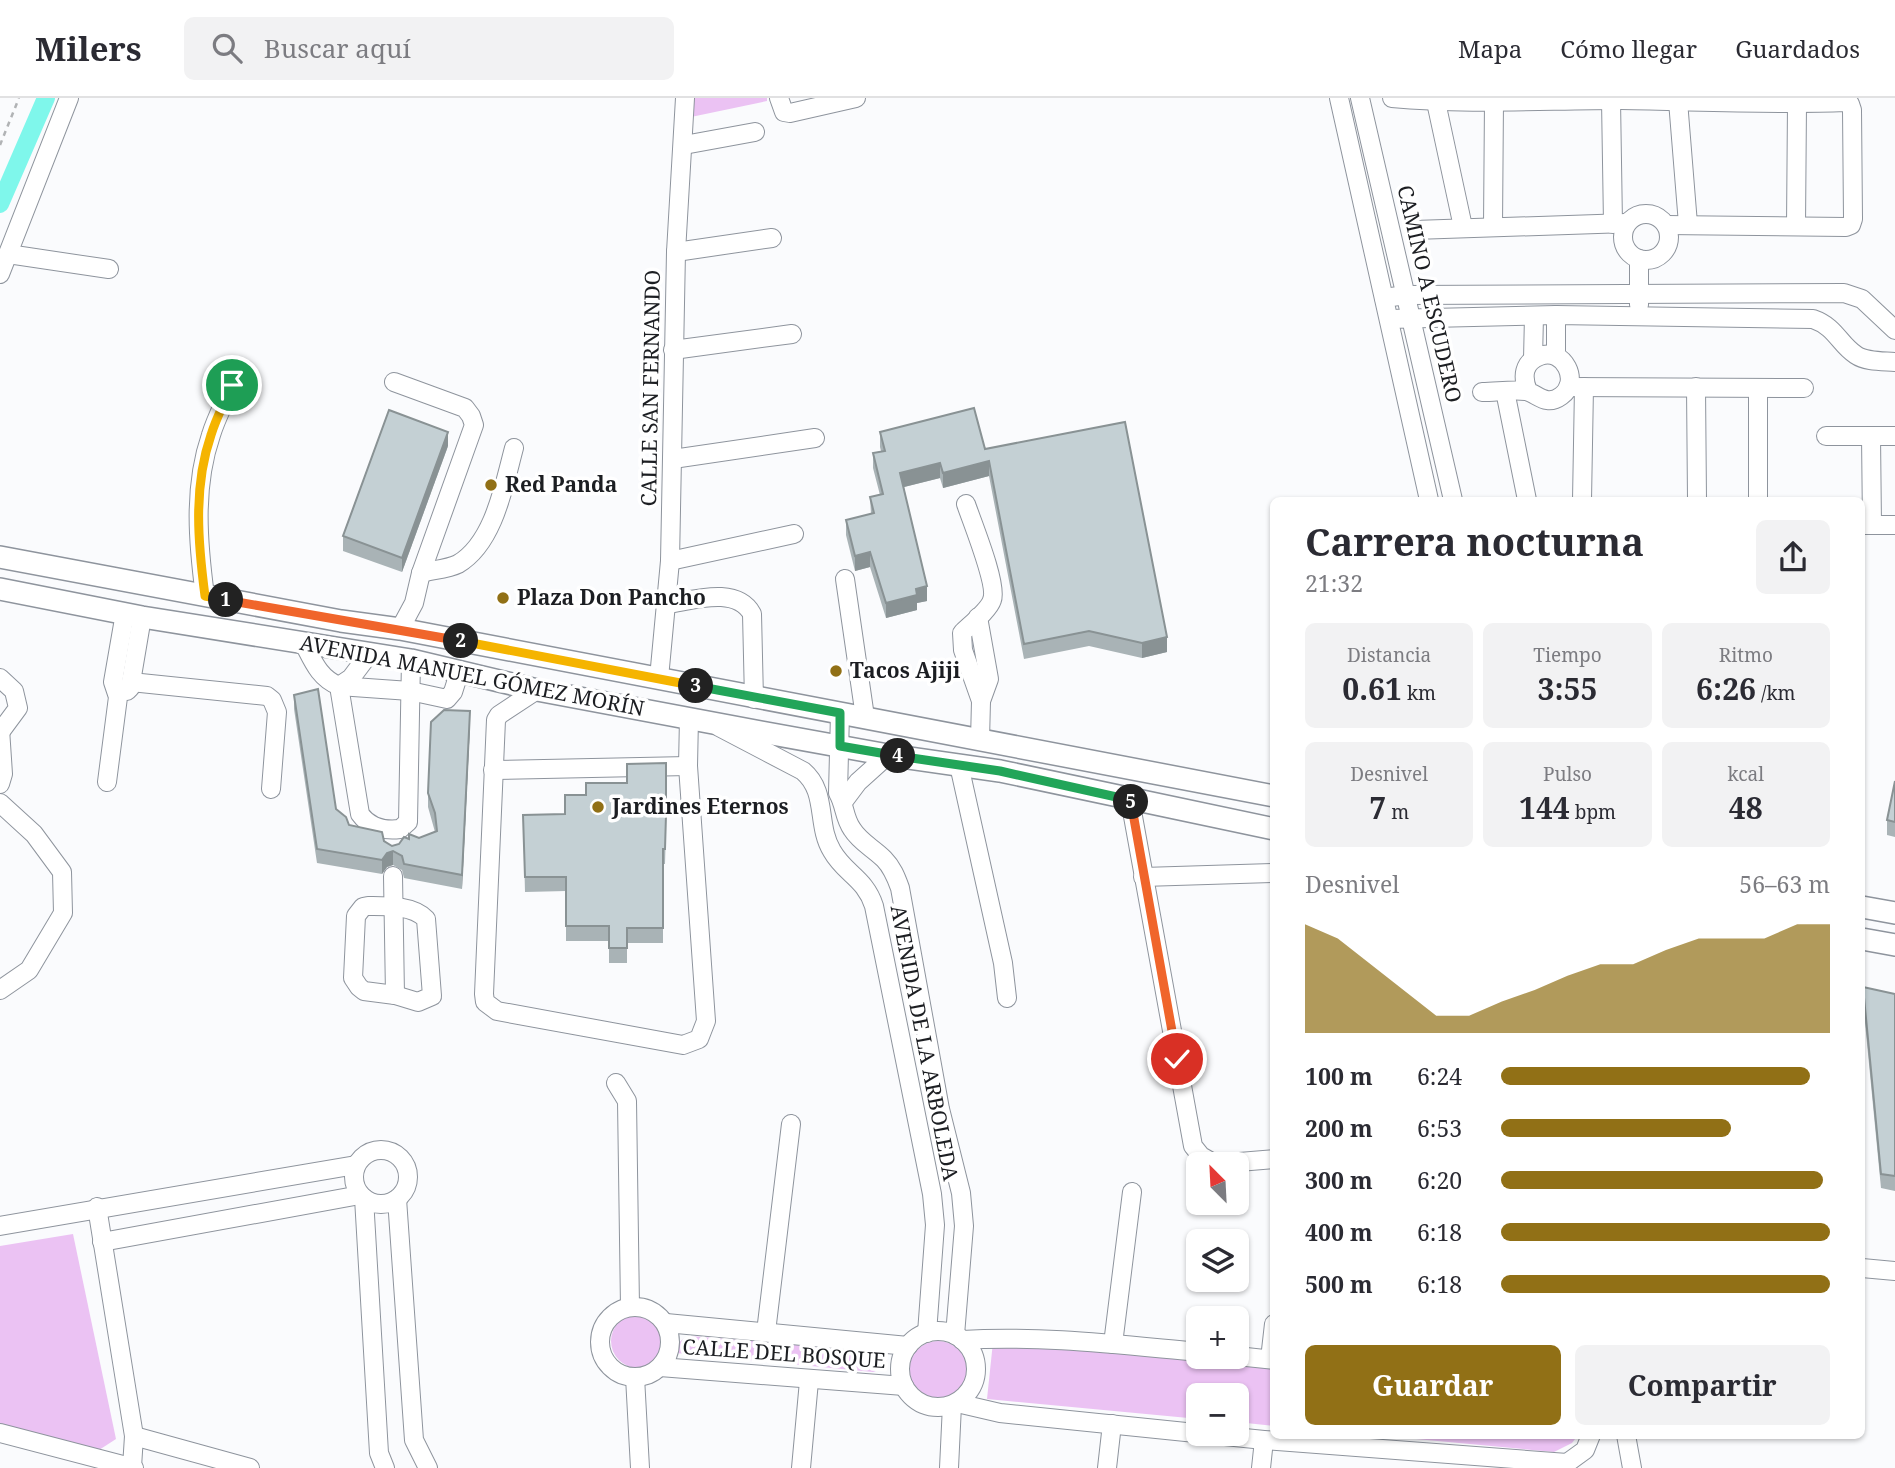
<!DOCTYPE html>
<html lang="es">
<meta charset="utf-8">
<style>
body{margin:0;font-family:"Noto Serif",serif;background:#f2f2f3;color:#2b2b33;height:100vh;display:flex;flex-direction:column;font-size:26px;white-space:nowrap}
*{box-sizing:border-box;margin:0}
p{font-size:23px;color:#7c7c81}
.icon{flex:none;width:38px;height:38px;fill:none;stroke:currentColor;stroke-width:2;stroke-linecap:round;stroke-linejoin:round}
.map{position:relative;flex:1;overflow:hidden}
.sheet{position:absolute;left:1270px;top:399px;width:595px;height:942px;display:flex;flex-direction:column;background:#fff;border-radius:10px;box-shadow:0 2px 5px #0004}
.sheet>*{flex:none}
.needle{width:46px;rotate:336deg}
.tools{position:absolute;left:1186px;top:1054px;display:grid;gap:14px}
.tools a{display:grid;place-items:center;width:63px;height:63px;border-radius:10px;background:#fff;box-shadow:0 2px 5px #0004;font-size:35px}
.pin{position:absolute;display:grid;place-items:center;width:60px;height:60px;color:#fff;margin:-30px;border:4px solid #fff;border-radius:50%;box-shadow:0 2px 7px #0007}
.km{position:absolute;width:35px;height:35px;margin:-18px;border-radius:50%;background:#222;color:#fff;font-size:19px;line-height:35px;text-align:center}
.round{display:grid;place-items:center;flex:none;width:74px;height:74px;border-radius:10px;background:#f2f2f3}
.overview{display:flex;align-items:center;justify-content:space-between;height:119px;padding:0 35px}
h1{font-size:38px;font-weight:700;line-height:52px}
.metrics{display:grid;grid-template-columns:repeat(3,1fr);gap:10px;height:119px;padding:7px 35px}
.metrics div{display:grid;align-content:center;border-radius:10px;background:#f2f2f3;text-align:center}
.metrics b{font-size:30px;font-weight:700}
.metrics small{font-size:19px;font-weight:400}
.metrics p{font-size:19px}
.chart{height:196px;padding:14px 35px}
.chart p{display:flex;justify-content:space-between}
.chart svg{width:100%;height:126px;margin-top:7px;fill:#917016;opacity:.7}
.cta{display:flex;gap:14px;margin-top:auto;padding:14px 35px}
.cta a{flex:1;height:80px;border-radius:10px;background:#917016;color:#fff;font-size:28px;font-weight:700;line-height:80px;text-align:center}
.cta a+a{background:#f2f2f3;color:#2b2b33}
ul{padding:0 35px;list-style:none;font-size:23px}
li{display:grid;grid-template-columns:112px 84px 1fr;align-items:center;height:52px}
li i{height:18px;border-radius:9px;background:#917016}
header{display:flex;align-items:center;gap:42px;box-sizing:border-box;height:98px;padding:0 35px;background:#fff;border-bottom:2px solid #e1e1e2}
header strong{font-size:33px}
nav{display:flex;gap:38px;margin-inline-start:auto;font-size:24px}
.search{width:490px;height:63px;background:#f2f2f3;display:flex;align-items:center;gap:18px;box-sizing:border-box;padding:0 24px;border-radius:10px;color:#7c7c81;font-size:26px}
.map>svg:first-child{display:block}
</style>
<header>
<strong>Milers</strong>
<div class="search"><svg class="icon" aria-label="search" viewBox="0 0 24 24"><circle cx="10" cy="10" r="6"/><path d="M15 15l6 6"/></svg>Buscar aquí</div>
<nav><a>Mapa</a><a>Cómo llegar</a><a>Guardados</a></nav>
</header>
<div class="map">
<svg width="1895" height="1370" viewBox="0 0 1895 1370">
<rect width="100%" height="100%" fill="#fafbfd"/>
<!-- green -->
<g fill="#ebc2f3">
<path d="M691 0H767V3L691 19Z"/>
<path d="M73 1136 116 1341 99 1352 0 1328V1148Z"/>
<circle cx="638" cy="1243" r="27"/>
<path d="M690 1238 875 1253 883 1258 885 1264 882 1271 873 1274 676 1255C675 1245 682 1241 690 1238Z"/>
<circle cx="938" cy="1272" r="29"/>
<path d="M993 1244 1274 1270V1328L1237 1324V1297H1199V1321L987 1301Z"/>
<path d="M1373 1337H1578L1572 1345 1554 1354Z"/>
</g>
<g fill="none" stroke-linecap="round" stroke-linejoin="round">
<!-- canal -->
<path stroke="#7ff7eb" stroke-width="18" d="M0 106 46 0"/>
<defs>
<g id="minor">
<path d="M779 0 784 14 790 15 856 0"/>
<path d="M1339 0 1429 402"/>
<path d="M1360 0 1453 402"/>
<path d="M1392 0C1468 7 1545 2 1621 2 1696 3 1770 7 1845 4L1850 6 1852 12 1853 121 1851 127 1846 129 1666 127"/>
<path d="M1611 2 1613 126"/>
<path d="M1678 3 1688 126"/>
<path d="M1436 4 1463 129"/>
<path d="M684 47 755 34"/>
<circle cx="1646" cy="139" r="23"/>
<path d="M1493 128 1494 3"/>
<path d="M1796 128 1797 6"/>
<path d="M1414 132 1627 125"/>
<path d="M676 154 772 140"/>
<path d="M8 156 109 171"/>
<path d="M0 176 69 0"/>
<path d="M1384 200 1406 197 1844 195 1862 201 1895 232"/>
<path d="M1639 207V161"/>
<path d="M1389 221 1556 217 1813 221C1836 229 1839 246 1856 257 1866 264 1883 263 1895 264"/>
<path d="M673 252 792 236"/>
<path d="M1556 258V217"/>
<path d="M1533 261 1534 218"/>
<path d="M394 284 465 310 471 318 474 327 421 475 414 505 400 531"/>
<path d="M1568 289 1804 290"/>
<path d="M1696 289 1697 402"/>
<path d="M1505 293 1527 402"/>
<path d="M1482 294C1496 294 1513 291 1526 293 1538 296 1546 309 1561 298 1581 284 1564 249 1540 258 1523 264 1522 279 1528 293"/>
<path d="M1826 338H1895"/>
<path d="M1871 338 1872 427"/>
<path d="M673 361 815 340"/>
<path d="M1582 402 1584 289"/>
<path d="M1758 402V290"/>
<path d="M966 406C972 424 998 487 992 502 989 512 970 527 962 535L963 552 981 603 980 642"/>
<path d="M1862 427H1895"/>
<path d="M670 463 794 436"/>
<path d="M421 475C432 472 448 471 458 466 494 445 504 387 514 350"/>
<path d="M845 481 865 619"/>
<path d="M205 498C198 445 193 389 211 337 216 320 225 304 232 287"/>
<path d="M668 506C694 502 737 488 752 516L754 601"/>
<path d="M978 519 989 581 981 603"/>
<path d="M303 544C313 563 319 580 339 588L360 716C369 729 384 733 400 731L408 724 411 562"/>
<path d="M0 580 14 593 18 610 1 633"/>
<path d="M659 580 670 463 676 154 685 0"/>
<path d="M131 584 267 598 272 602 277 614 271 691"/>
<path d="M339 588 410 593 447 601 453 594 460 572"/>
<path d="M339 588 351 580 369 556"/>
<path d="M537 592 499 617 496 622 484 896 485 904 497 913 683 947 699 941 706 923 688 668 689 620"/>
<path d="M127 593 130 590 142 519"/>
<path d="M840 615 838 695C845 707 844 720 852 731 860 744 873 750 884 761 892 769 896 779 900 790L940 1011 961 1095 964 1128 955 1237"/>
<path d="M719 629 803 673C828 694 816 727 832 753 845 776 865 780 874 808L932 1096 935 1127 927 1235"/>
<path d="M0 631 3 676 0 686"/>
<path d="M959 667 1003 865 1007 900"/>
<path d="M493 672 688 668"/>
<path d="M107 684 118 599 113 584 125 515"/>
<path d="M1130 702 1193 1048 1201 1058 1215 1066 1274 1061"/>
<path d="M843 704 858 684 888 657"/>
<path d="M0 705 34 736 62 774 63 815 29 872 0 892"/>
<path d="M393 778 395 897"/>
<path d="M1143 779 1274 775"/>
<path d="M368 808C386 808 413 807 426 821L432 898 418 904 395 897 364 893 359 889 353 880 356 818 363 809Z"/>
<path d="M616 985 627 1003 630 1209"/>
<circle cx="381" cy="1079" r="27"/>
<path d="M364 1100 379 1355 385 1370"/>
<path d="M397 1101 414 1342 428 1370"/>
<path d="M97 1109 134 1338 132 1369"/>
<path d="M0 1128 356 1067"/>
<path d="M102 1144 360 1097"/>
<path d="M1862 1170 1895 1173"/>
<circle cx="635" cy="1244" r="35"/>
<path d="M666 1225 908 1248"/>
<circle cx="938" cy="1271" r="38"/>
<path d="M766 1234 791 1026"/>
<path d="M962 1242C1041 1237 1121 1247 1199 1254"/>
<path d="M1113 1246 1132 1094"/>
<path d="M1237 1258 1274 1262"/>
<path d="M1270 1261 1274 1226"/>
<path d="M660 1269 904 1288"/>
<path d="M635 1279 640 1370"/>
<path d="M957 1305 1000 1315 1264 1342 1567 1365"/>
<path d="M0 1335 134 1370"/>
<path d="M1626 1337 1632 1370"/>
<path d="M134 1338 250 1370"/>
<path d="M801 1370 809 1283"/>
<path d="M949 1370 952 1307"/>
<path d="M1107 1370 1112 1326"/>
<path d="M1261 1370 1264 1342"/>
<path d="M1566 1370 1567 1365 1585 1352 1591 1337"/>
</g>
<g id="major">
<path d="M0 459 341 523 400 531 1274 698"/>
<path d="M0 491 142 519 411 562 537 592 761 634 888 657 1000 673 1274 731"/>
<path d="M1862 809 1895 815"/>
<path d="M1862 841 1895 847"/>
</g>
</defs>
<!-- minor casing -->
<use href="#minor" stroke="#8e949d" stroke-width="20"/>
<!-- major casing -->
<use href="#major" stroke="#8e949d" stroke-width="24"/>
<!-- path -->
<path stroke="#b1b3b5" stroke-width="2.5" stroke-dasharray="5 5" stroke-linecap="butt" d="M0 47 19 0"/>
<!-- minor -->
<use href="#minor" stroke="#fff" stroke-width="18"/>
<!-- major -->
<use href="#major" stroke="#fff" stroke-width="21"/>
</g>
<!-- wall -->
<g fill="#a9b3b6">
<path d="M880 334 985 351 1167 554 1142 560 1089 548 1024 561 989 378 943 390 940 380 904 389 927 503 917 505V512L886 520 870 469 855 473 846 437V422L871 416 870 399 880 397 873 370V355L881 353 880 349Z"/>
<path d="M448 348 402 474 343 453V438Z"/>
<path d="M294 597 336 711 349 727 392 748 399 746 409 741 419 740 435 734 428 709V695L470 627 462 791 404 780 402 772 393 767 387 769 382 776 317 765 294 611Z"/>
<path d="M1895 683V739L1887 737V722Z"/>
<path d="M523 717 666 731 665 766H663V845H627V865H609V843H566V793L525 794Z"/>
<path d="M1863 889 1895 896V1093L1881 1090 1863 904Z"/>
</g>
<!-- shaded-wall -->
<g fill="#899294">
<path d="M448 334V348L402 474V460Z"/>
<path d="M989 363V378L943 390V375Z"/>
<path d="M940 365V380L900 390V375Z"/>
<path d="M870 454V469L855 473V458Z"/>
<path d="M927 488V503L917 505V512L886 520V505L916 491Z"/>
<path d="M1167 539V554L1142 560V545Z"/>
<path d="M470 613V627L462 791V777Z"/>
<path d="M393 753V767L387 769 382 776V762L387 755Z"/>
</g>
<!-- building -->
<g fill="#c4d0d4" stroke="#899294" stroke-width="2">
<path d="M974 310 985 351 1125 324 1167 539 1142 545 1089 533 1024 546 989 363 943 375 940 365 900 375 927 488 916 491 917 497 886 505 870 454 855 458 846 422 874 415 870 399 883 396 873 355 885 353 880 334Z"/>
<path d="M389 312 448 334 402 460 343 438Z"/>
<path d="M318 591 336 711 346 719 349 727 382 734 384 743 392 748 399 746 404 739 409 741V736L419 740 437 733 435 715 428 695 431 624 444 612 470 613 462 777 404 766 402 758 393 753 387 755 382 762 317 751 294 597Z"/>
<path d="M666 665V717L665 751H663V830H627V850H609V828H566V779H525L523 717 565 716V697H586V685H627V666Z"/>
<path d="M1895 683V724L1887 722Z"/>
<path d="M1863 889 1895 896V1078L1881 1076Z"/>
</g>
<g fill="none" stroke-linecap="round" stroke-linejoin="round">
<defs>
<path id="split-1" d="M226 502 205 498C198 445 193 389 211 337 216 320 225 304 232 287"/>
<path id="split-2" d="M226 502 461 543"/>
<path id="split-3" d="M461 543 696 588"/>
<path id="split-4" d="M696 588 840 615V648L898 658"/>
<path id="split-5" d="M898 658 1000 673 1130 702 1131 704"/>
<path id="split-6" d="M1131 704 1177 961"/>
</defs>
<!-- split-1 casing -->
<use href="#split-1" stroke="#fff" stroke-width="14"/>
<!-- split-2 casing -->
<use href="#split-2" stroke="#fff" stroke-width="14"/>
<!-- split-3 casing -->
<use href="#split-3" stroke="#fff" stroke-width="14"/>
<!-- split-4 casing -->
<use href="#split-4" stroke="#fff" stroke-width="14"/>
<!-- split-5 casing -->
<use href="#split-5" stroke="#fff" stroke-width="14"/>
<!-- split-6 casing -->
<use href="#split-6" stroke="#fff" stroke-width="14"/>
<!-- split-1 -->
<use href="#split-1" stroke="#f5b400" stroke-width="9"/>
<!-- split-2 -->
<use href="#split-2" stroke="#f0652b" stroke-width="9"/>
<!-- split-3 -->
<use href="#split-3" stroke="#f5b400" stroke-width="9"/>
<!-- split-4 -->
<use href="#split-4" stroke="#22a559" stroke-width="9"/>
<!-- split-5 -->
<use href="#split-5" stroke="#22a559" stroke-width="9"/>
<!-- split-6 -->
<use href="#split-6" stroke="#f0652b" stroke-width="9"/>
</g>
<!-- markers -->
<g fill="#917016" stroke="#fff" stroke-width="2.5">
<circle cx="491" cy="387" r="7"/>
<circle cx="503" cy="500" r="7"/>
<circle cx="836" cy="573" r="7"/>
<circle cx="598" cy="709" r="7"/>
</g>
<g text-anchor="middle" stroke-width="7" stroke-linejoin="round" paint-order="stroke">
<!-- street labels -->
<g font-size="21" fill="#1c1e22" stroke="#fff">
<text transform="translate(1429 196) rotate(77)" y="7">CAMINO A ESCUDERO</text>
<text transform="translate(651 290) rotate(-89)" y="7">CALLE SAN FERNANDO</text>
<text transform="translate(472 578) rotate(11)" y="7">AVENIDA MANUEL GÓMEZ MORÍN</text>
<text transform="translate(924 945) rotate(79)" y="7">AVENIDA DE LA ARBOLEDA</text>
<text transform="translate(784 1256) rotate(4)" y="7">CALLE DEL BOSQUE</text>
</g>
<!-- poi labels -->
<g font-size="21" font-weight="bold" fill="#1c1e22" stroke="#fff" text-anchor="start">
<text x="505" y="394">Red Panda</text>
<text x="517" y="507">Plaza Don Pancho</text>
<text x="850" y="580">Tacos Ajiji</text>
<text x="612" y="716">Jardines Eternos</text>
</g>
</g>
</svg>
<div class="tools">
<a><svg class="needle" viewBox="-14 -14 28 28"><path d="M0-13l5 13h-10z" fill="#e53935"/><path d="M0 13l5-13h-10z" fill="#7c7c81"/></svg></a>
<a><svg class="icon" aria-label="layers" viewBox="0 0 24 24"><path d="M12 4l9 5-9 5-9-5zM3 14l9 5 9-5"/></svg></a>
<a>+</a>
<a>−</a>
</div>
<div class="pin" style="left:232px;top:287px;background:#1e9e55"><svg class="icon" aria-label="arrive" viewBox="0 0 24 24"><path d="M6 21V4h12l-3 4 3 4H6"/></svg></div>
<div class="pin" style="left:1177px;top:961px;background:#d93025"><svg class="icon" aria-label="check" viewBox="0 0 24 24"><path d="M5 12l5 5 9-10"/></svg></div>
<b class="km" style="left:226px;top:502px">1</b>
<b class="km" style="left:461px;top:543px">2</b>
<b class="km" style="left:696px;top:588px">3</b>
<b class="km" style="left:898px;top:658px">4</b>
<b class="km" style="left:1131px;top:704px">5</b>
<section class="sheet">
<div class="overview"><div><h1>Carrera nocturna</h1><p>21:32</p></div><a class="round"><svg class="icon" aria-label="share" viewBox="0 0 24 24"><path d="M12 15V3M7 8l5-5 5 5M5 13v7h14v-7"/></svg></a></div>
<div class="metrics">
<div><p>Distancia</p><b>0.61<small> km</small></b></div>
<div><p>Tiempo</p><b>3:55</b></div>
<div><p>Ritmo</p><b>6:26<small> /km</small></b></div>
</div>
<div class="metrics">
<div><p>Desnivel</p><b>7<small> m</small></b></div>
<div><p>Pulso</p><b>144<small> bpm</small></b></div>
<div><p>kcal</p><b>48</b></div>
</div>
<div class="chart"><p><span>Desnivel</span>56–63 m</p>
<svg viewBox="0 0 160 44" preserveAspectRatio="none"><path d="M0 44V6L10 11L20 20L30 29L40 38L50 38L60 33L70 29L80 24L90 20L100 20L110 15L120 11L130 11L140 11L150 6L160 6V44z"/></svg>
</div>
<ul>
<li><b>100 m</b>6:24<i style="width:94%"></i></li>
<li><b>200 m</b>6:53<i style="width:70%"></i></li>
<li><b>300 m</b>6:20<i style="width:98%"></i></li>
<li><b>400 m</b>6:18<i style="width:100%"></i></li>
<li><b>500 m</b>6:18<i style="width:100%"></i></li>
</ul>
<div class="cta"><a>Guardar</a><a>Compartir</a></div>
</section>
</div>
